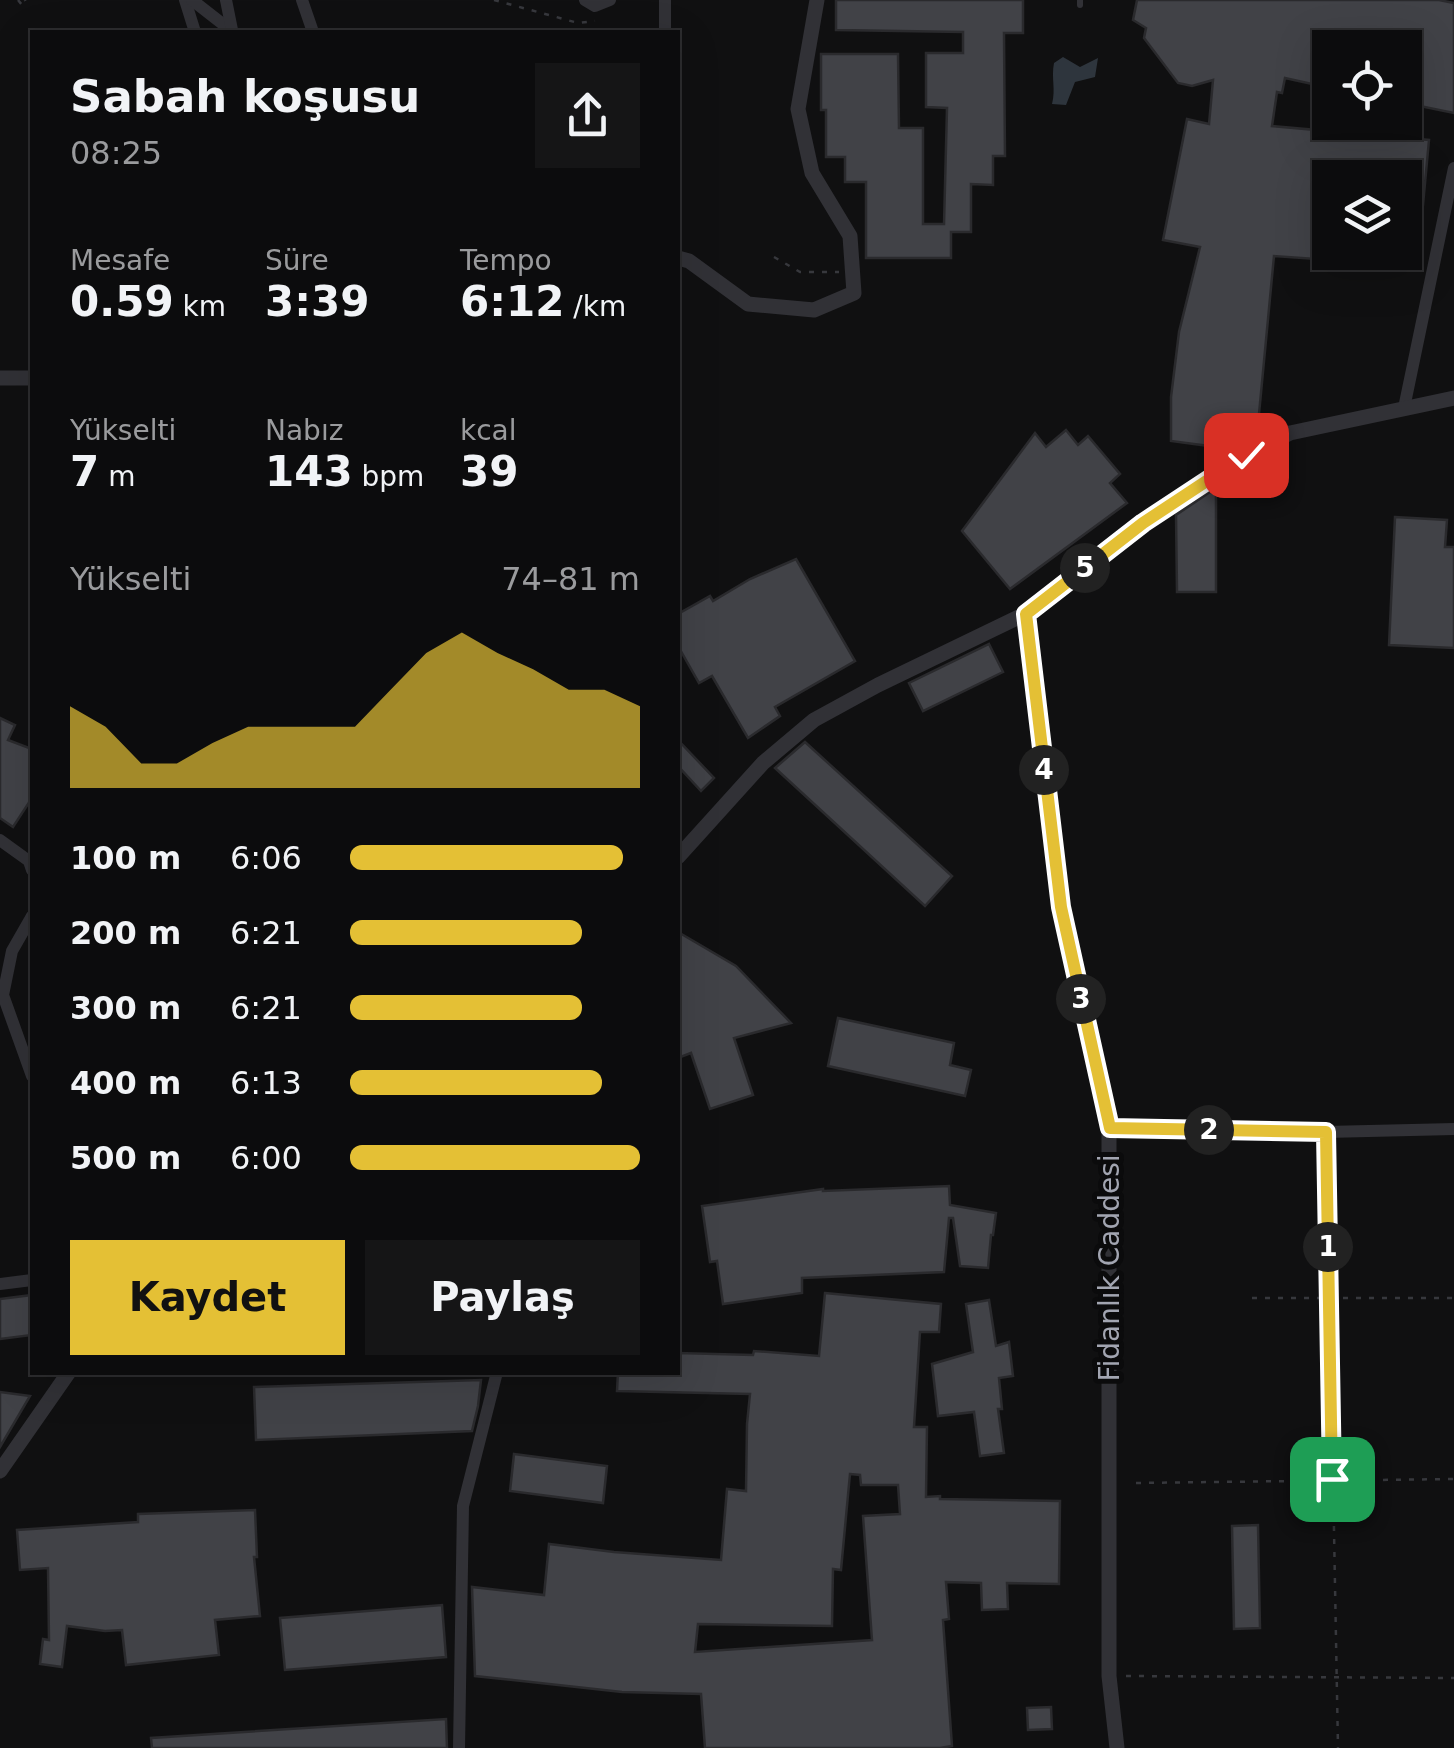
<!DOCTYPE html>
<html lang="tr">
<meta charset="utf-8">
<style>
body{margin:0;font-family:"DejaVu Sans",sans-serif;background:#151516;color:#f1f3f6;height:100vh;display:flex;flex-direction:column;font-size:38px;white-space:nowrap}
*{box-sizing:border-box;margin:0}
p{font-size:32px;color:#9a9b9d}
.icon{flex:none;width:55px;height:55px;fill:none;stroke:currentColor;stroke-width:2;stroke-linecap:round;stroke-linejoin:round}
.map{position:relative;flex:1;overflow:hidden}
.side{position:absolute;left:30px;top:30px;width:650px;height:1345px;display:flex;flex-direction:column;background:#0c0c0d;border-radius:0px;box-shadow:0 10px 40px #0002,0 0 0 2px #2c2c2e}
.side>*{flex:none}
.tools{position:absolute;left:1312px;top:30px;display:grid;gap:20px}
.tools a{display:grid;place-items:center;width:110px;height:110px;border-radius:0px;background:#0c0c0d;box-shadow:0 10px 40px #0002,0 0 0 2px #2c2c2e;font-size:50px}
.pin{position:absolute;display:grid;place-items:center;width:85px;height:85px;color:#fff;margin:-42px;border-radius:20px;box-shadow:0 5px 15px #0006}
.km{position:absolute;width:50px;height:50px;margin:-25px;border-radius:50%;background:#222;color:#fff;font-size:28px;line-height:50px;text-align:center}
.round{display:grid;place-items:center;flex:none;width:105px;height:105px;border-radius:0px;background:#151516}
.headline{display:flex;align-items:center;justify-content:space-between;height:170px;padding:0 40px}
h1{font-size:45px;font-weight:700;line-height:75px}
.figures{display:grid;grid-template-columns:repeat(3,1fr);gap:15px;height:170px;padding:10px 40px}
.figures div{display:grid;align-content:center}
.figures b{font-size:42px;font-weight:700}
.figures small{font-size:28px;font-weight:400}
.figures p{font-size:28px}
.chart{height:280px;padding:20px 40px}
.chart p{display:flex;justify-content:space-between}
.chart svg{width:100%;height:180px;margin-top:10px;fill:#e4c035;opacity:.7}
.cta{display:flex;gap:20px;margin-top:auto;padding:20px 40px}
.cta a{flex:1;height:115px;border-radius:0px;background:#e4c035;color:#111;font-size:40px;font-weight:700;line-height:115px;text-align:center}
.cta a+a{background:#151516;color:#f1f3f6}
ul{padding:0 40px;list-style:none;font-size:32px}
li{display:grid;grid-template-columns:160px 120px 1fr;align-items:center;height:75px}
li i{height:25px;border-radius:12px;background:#e4c035}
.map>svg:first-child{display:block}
</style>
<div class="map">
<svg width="1454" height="1748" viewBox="0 0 1454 1748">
<rect width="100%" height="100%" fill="#101011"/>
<!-- water -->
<path fill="#2e353d" d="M1063 57 1080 67 1098 58 1095 77 1075 82 1066 105 1052 104C1056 89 1051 78 1054 63Z"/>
<!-- building -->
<g fill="#414247" stroke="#2a2a2d" stroke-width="2.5" fill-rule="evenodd">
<path d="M836 0H1023V33H1004L1005 156H993V185L971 184V232H951V258H866V182H845V157H826V110H821V54H898L899 128H923V224H944L947 108 926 107V53H963V32L836 30Z"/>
<path d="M1137 0H1439L1454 3V113L1405 103V48H1330V88L1285 78 1282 93 1277 92 1272 126 1429 140 1423 205 1405 204V178H1330V260L1274 256 1259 414 1210 434 1209 446 1171 441V397L1179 332 1200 247 1163 240 1187 119 1209 124 1213 80 1192 86 1178 83 1144 38 1146 28 1133 20Z"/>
<path d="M1346 252H1396L1395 266 1345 262Z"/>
<path d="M1066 430 1078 445 1088 436 1120 474 1110 483 1127 503 1010 589 962 531 1035 433 1046 447Z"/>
<path d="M1216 488V592H1177L1176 515Z"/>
<path d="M1395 517 1447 520 1445 547H1454V648L1389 645Z"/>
<path d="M796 559 855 661 775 707 780 716 748 738 712 676 699 683 678 646V614L710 596 713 601 750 579Z"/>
<path d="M989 644 1003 672 923 711 909 683Z"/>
<path d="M0 718 15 725 8 740 32 749V798L13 827 0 818Z"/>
<path d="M678 740 714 778 701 791 678 766Z"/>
<path d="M805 742 952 876 925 906 775 768Z"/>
<path d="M678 932 736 966 791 1023 734 1038 753 1095 710 1109 691 1053 678 1058Z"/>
<path d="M838 1018 954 1043 950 1065 971 1070 965 1096 828 1066Z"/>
<path d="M949 1186 950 1205 996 1213 993 1235H991L988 1268 960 1266 953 1218H949L944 1272 802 1278V1293L723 1304 717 1261 710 1262 702 1206 823 1189V1191Z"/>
<path d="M825 1293 941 1304 939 1332H920L914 1427H927L926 1497 940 1496V1499L1060 1501 1059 1584 1007 1583 1008 1609 982 1610 981 1583 946 1582 949 1619 943 1620 952 1746 940 1748H705L701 1694 622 1692 475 1676 472 1587 544 1595 549 1544 614 1552 721 1560 727 1489 746 1491 747 1424 750 1394 617 1391 618 1372H678V1353L753 1355 754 1351 819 1356ZM850 1474 860 1475 861 1485H898L900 1514 863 1516 872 1640 695 1652 698 1624 832 1626 833 1569 841 1570Z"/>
<path d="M32 1295V1335L0 1339V1299Z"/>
<path d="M989 1300 996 1346 1009 1342 1013 1376 999 1378 1002 1409H998L1004 1453 980 1456 974 1412 938 1416 932 1364 973 1352 966 1304Z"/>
<path d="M481 1380 478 1406 472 1431 256 1440 254 1387Z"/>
<path d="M0 1392 30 1396 0 1447Z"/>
<path d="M514 1454 607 1466 603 1503 510 1491Z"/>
<path d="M255 1510 257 1557H254L260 1616 215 1620 219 1655 126 1665 122 1630 105 1631 67 1626 62 1667 40 1664 43 1639 49 1640 48 1568 20 1570 17 1530 138 1522V1514Z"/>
<path d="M1258 1525 1260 1628 1234 1629 1232 1526Z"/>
<path d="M442 1605 446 1657 285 1670 280 1618Z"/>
<path d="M1051 1707 1052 1729 1028 1730 1027 1708Z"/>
<path d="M446 1719 447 1748H152L151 1738Z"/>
</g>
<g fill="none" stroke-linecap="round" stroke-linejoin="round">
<!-- path -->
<g stroke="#37383d" stroke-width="2.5" stroke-dasharray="5 8" stroke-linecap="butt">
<path d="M18 0 22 5 26 3 25 0"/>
<path d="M494 0 578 23 595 21"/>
<path d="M774 257 800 272H839"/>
<path d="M1327 1149 1338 1748"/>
<path d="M1252 1298H1454"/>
<path d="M1136 1483 1454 1479"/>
<path d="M1126 1676 1454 1678"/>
</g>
<!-- service -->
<path stroke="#313136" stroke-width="6" d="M1080 0V5"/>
<!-- minor -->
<g stroke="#313136" stroke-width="12">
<path d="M185 0 195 32"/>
<path d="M192 0 233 32"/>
<path d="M226 0 232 30"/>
<path d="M302 0 313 32"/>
<path d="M585 0 595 6 610 0"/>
<path d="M665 0V32"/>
<path d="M1404 408 1454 168"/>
<path d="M0 840 29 861 32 870"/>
<path d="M32 916 12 951 3 995 32 1076"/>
<path d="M1109 1128 1326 1132 1454 1129"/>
<path d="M0 1284 32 1280"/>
<path d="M459 1748 463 1506 497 1372"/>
</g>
<!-- tertiary -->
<g stroke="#313136" stroke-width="15">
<path d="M678 258 689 261 748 304 814 310 854 293 850 236 812 173 798 109 817 0"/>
<path d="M0 378H32"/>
<path d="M1025 614 1061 907 1109 1128V1676L1117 1748"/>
<path d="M678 857 763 763 814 720 878 685 1025 614 1143 523 1246 455 1290 433 1454 398"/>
<path d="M0 1471 69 1372"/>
</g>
</g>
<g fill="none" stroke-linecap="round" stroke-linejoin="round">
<defs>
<path id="route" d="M1246 455 1143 523 1026 614 1061 907 1110 1128 1326 1132 1332 1479"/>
</defs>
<!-- route casing -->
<use href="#route" stroke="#fff" stroke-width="20"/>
<!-- route -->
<use href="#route" stroke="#e4c035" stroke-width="12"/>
</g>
<g text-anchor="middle" stroke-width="10" stroke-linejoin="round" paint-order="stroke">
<!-- street labels -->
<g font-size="28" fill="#a2a5b1" stroke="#0b0b0c">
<text transform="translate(1109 1268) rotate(-90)" y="10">Fidanlık Caddesi</text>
</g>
</g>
</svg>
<div class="tools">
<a><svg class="icon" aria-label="locate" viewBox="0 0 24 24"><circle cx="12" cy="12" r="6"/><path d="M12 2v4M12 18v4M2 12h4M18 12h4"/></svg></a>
<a><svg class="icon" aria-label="layers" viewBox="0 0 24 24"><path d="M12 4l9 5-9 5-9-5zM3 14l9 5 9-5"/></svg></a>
</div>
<div class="pin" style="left:1332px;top:1479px;background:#1e9e55"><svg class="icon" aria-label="arrive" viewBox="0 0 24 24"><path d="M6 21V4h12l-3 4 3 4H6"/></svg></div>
<div class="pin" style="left:1246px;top:455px;background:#d93025"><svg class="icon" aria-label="check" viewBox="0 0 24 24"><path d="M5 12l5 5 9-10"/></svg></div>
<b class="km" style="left:1328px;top:1247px">1</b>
<b class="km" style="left:1209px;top:1130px">2</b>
<b class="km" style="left:1081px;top:999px">3</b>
<b class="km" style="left:1044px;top:770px">4</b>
<b class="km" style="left:1085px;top:568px">5</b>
<section class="side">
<div class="headline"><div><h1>Sabah koşusu</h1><p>08:25</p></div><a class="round"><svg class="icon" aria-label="share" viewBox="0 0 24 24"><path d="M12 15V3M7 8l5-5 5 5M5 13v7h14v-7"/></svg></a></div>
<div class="figures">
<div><p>Mesafe</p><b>0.59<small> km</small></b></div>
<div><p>Süre</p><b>3:39</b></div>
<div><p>Tempo</p><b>6:12<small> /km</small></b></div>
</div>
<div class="figures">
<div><p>Yükselti</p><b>7<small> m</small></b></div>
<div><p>Nabız</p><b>143<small> bpm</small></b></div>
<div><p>kcal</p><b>39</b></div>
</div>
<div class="chart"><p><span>Yükselti</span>74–81 m</p>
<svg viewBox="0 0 160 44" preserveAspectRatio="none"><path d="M0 44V24L10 29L20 38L30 38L40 33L50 29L60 29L70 29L80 29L90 20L100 11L110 6L120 11L130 15L140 20L150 20L160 24V44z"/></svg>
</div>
<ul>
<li><b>100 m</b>6:06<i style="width:94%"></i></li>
<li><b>200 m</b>6:21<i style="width:80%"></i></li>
<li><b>300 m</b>6:21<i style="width:80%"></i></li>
<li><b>400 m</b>6:13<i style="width:87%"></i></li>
<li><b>500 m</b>6:00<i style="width:100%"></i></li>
</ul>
<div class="cta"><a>Kaydet</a><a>Paylaş</a></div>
</section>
</div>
